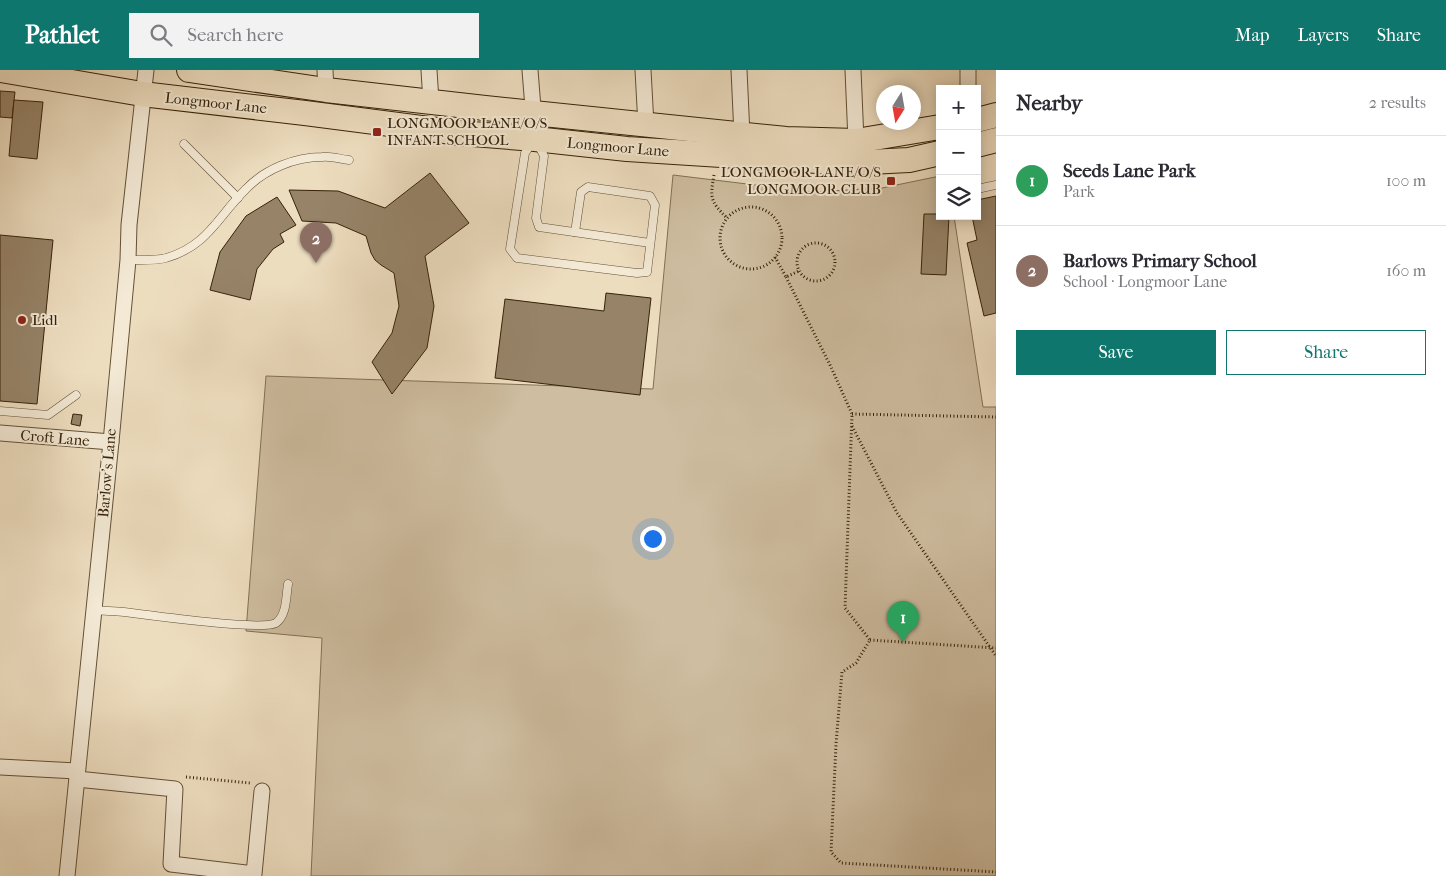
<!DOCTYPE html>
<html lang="en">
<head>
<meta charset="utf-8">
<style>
	:root { --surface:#fff; --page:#f2f2f3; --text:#2b2b33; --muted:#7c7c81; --line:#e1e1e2; --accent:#0f766e }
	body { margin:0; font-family:"IM FELL French Canon",serif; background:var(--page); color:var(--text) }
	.controls { position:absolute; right:15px; top:15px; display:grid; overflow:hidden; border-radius:0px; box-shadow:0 2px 12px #0003 }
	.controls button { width:45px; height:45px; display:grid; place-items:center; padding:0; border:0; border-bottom:1px solid var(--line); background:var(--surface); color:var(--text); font:25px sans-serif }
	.compass { position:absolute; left:876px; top:15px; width:45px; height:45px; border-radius:50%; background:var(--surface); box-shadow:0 2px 12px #0003; rotate:191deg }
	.you { position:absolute; left:652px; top:468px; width:18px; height:18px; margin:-12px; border:4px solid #fff; border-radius:50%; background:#1a73e8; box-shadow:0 0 0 8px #1a73e833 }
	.badge { display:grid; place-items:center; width:32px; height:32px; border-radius:50%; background:var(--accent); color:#fff; font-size:16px; font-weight:700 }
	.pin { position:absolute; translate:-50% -41px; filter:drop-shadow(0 1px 2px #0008) }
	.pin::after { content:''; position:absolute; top:26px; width:18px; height:15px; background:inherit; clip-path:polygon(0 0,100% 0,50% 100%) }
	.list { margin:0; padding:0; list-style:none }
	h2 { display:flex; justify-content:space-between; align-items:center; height:65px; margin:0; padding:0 20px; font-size:21px }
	h2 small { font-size:16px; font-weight:400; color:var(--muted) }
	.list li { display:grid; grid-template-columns:32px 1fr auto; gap:15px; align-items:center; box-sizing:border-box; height:90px; padding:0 20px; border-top:1px solid var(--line) }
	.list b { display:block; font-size:19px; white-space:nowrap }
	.list p { margin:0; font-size:16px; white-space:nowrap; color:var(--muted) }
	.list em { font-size:16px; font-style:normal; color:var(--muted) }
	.actions { display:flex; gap:10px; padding:15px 20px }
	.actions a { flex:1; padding:11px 0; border:1px solid var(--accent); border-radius:0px; text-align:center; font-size:18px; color:var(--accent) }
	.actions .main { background:var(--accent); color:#fff }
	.icon { flex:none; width:28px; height:28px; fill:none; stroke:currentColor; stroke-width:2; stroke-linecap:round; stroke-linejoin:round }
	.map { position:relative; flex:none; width:996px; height:806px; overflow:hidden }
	header { display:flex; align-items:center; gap:30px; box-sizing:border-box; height:70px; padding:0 25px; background:var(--accent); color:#fff }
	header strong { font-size:24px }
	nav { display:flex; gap:28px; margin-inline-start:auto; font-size:18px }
	.search { width:350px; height:45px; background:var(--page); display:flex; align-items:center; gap:12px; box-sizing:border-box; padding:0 18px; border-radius:0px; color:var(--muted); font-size:19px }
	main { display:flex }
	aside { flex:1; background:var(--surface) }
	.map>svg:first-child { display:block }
	.green { fill:#cebda0; stroke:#827054 }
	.building { fill:#968368; stroke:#372209 }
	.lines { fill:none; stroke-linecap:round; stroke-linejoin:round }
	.lane-casing { stroke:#645136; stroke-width:9 }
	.street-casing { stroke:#645136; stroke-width:17 }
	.primary-casing { stroke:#372209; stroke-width:26 }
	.path { stroke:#372209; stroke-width:3; stroke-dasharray:1 2.5; stroke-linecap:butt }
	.lane { stroke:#f3e9d5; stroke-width:8 }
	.street { stroke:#f3e9d5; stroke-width:15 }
	.primary { stroke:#edddbf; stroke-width:24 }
	.poi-dot { fill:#8f2418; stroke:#f3e9d5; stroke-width:2 }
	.labels { text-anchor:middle; stroke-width:4; stroke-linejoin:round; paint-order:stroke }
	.street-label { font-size:15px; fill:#372209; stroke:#f3e9d5 }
	.poi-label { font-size:15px; fill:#372209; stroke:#f3e9d5; text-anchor:start }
</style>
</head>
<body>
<header>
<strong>Pathlet</strong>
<div class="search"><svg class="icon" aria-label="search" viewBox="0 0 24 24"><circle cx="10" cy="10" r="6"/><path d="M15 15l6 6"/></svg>Search here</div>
<nav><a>Map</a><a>Layers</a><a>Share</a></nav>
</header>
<main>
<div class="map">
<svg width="996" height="806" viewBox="0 0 996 806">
	<rect width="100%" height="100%" fill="#edddbf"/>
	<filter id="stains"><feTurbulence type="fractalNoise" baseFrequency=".004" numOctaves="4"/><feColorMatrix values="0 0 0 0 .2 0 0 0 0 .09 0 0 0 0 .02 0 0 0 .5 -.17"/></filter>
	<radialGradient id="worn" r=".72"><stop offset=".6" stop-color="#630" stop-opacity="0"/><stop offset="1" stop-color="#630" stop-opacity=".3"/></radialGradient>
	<!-- green -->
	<path class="green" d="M673,105L813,122L882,118L940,106V146H954L983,337H996V806H311L322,568L246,561L266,306L653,319Z"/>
	<!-- building -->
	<g class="building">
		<path d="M0,21L15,22L12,48L0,47Z"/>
		<path d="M14,30L43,32L37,89L9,86Z"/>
		<path d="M430,103L469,153L425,186L434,236L427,278L392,324L372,292L392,263L399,236L394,203L381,195L375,190L371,183L366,166L336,153L302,151L289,120L338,121L385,138Z"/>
		<path d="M996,126V243L984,246L967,173L977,170L972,146H977V130Z"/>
		<path d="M277,127L296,155L280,164L284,172L273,179L257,199L250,230L210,220L220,182L246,146Z"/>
		<path d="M924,144H940V146H949L946,205L921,204Z"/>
		<path d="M0,165L53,170L37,334L0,331Z"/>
		<path d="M606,223L651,228L640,325L495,308L505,229L604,241Z"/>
		<path d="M73,344L82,345L80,356L71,354Z"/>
	</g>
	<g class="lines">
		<defs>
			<g id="lane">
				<path d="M532,73L525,83L510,179L517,188L637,203L647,202L655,135L650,126L588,117L581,122L575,162"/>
				<path d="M184,74L238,128"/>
				<path d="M538,74L544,86L536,148L539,157L650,173"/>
				<path d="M977,119L996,115"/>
				<path d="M128,190C140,190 154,191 166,188C208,176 218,146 246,119C265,99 295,87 322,87C331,86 340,89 349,90"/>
				<path d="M0,341L48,345L76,325"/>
				<path d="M94,540C104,541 114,541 124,542C147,545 262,561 276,553C287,545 286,526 288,514"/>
			</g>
			<g id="street">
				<path d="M325,0L326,20"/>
				<path d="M429,0L431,32"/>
				<path d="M530,0L534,51"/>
				<path d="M643,0L646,55"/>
				<path d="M739,0L742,65"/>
				<path d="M853,0L856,71"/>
				<path d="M968,0V19"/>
				<path d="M0,363L111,372"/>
				<path d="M0,697L77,701"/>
				<path d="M77,709L175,719L171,794L254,804L262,721"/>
				<path d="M67,806L111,372L128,190L129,155L146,0"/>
			</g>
			<g id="primary">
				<path d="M1,0L142,24L305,43L460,63L535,69L627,79L849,93L909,90L940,83"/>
				<path d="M189,0L326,20L485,38L786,69L856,71L940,57"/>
				<path d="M977,50L996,45"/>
				<path d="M977,75L996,70"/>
			</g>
		</defs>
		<!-- lane casing -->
		<use href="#lane" class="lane-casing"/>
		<!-- street casing -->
		<use href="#street" class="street-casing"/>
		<!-- primary casing -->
		<use href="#primary" class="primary-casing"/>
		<!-- path -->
		<g class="path">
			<path d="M714,105C710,128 710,131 727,148"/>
			<circle cx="751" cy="168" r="31"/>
			<circle cx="816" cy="192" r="19"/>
			<path d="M775,187L786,207L799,201"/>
			<path d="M786,207L831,297L852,344L845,538L870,570L856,593L842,602L836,674L831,782L841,793L996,802"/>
			<path d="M852,344L996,347"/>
			<path d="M852,356L897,443L996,586"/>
			<path d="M870,570L996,578"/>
			<path d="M186,707L250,713"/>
		</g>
		<!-- lane -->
		<use href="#lane" class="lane"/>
		<!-- street -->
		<use href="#street" class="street"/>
		<!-- primary -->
		<use href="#primary" class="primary"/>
	</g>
	<!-- markers -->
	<g class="poi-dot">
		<rect x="372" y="57" width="10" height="10" rx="2.5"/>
		<rect x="886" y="106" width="10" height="10" rx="2.5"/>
		<circle cx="22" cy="250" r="5"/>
	</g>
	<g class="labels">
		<!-- street labels -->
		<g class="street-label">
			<text transform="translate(216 33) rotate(6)" y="5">Longmoor Lane</text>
			<text transform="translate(618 77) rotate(5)" y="5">Longmoor Lane</text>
			<text transform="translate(55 368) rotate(5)" y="5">Croft Lane</text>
			<text transform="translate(107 403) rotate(-85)" y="5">Barlow's Lane</text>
		</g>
		<!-- poi labels -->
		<g class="poi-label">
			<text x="387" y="58">LONGMOOR LANE/O/S<tspan x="387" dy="17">INFANT SCHOOL</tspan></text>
			<text x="881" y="107" text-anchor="end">LONGMOOR LANE/O/S<tspan x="881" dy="17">LONGMOOR CLUB</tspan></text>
			<text x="32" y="255">Lidl</text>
		</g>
	</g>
	<rect width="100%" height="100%" filter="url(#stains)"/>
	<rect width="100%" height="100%" fill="url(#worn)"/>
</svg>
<div class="controls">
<button>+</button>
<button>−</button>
<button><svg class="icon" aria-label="layers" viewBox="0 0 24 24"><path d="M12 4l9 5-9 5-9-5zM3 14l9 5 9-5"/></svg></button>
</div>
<svg class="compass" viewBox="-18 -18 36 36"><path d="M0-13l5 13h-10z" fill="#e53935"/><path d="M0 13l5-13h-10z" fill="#7c7c81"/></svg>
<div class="you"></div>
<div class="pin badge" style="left:903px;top:572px;background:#2e9e5b">1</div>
<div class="pin badge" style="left:316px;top:193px;background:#8d6e63">2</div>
</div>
<aside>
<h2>Nearby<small>2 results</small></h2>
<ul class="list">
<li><span class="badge" style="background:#2e9e5b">1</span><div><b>Seeds Lane Park</b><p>Park</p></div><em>100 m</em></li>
<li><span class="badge" style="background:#8d6e63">2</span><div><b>Barlows Primary School</b><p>School · Longmoor Lane</p></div><em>160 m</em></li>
</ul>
<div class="actions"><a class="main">Save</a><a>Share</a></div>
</aside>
</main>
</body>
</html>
